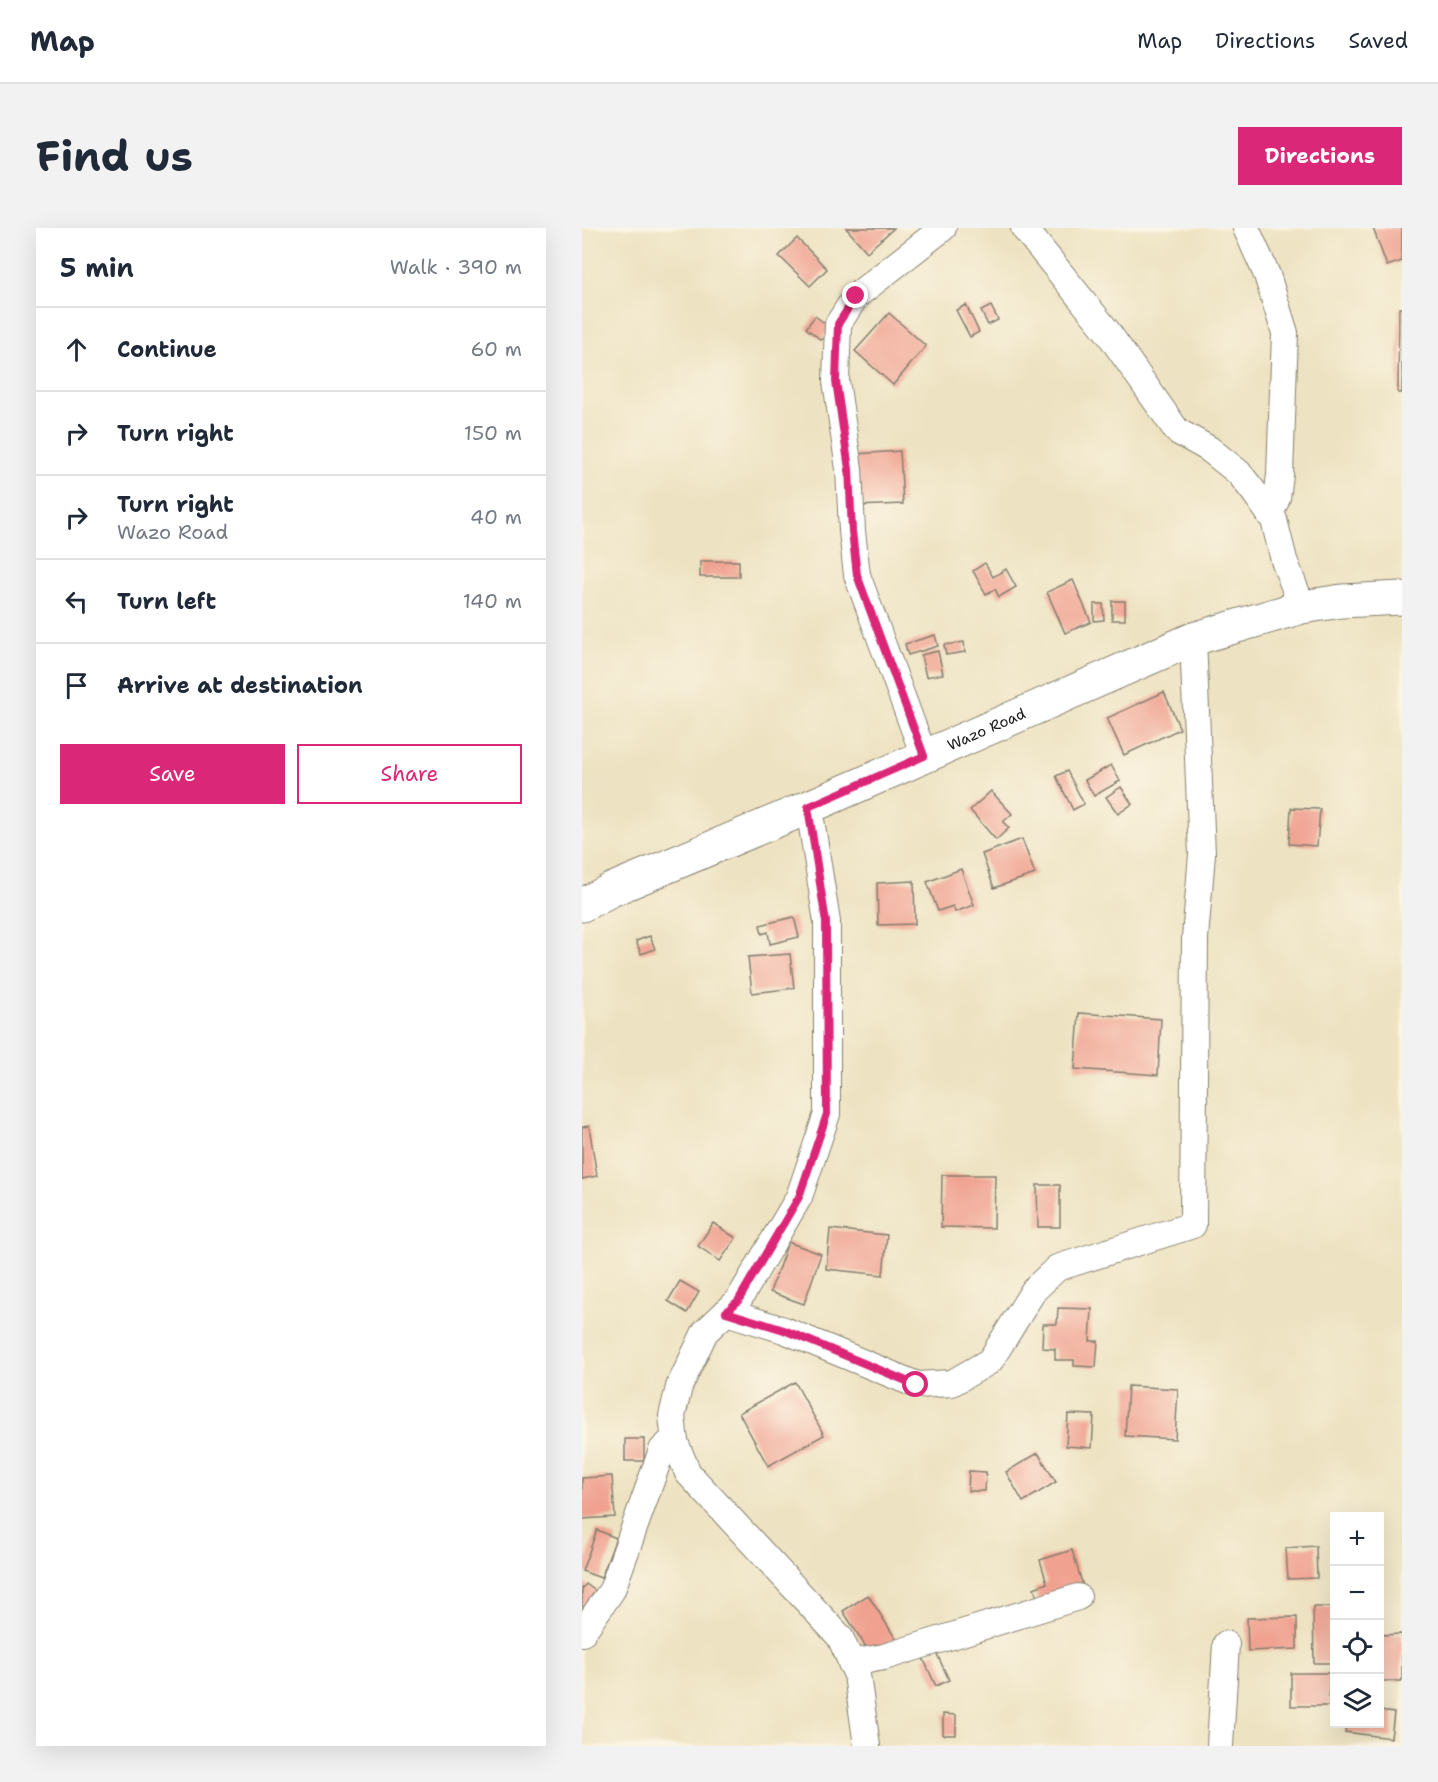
<!DOCTYPE html>
<html lang="en">
<head>
<meta charset="utf-8">
<style>
	:root { --surface:#fff; --page:#f2f2f3; --text:#1f2937; --muted:#747a83; --line:#e0e1e3; --accent:#db2777 }
	body { margin:0; font-family:"Shantell Sans",sans-serif; background:var(--page); color:var(--text) }
	.controls { position:absolute; right:18px; bottom:18px; display:grid; overflow:hidden; border-radius:0px; box-shadow:0 6px 24px #0002 }
	.controls button { width:54px; height:54px; display:grid; place-items:center; padding:0; border:0; border-bottom:2px solid var(--line); background:var(--surface); color:var(--text); font:30px sans-serif }
	.stop { position:absolute; width:18px; height:18px; margin:-14px; border:4px solid #db2777; border-radius:50%; background:#fff }
	.stop.end { background:#db2777; border-color:#fff; box-shadow:0 2px 6px #0008 }
	.list { margin:0; padding:0; list-style:none }
	h2 { display:flex; justify-content:space-between; align-items:center; height:78px; margin:0; padding:0 24px; font-size:26px }
	h2 small { font-size:20px; font-weight:400; color:var(--muted) }
	.list li { display:grid; grid-template-columns:39px 1fr auto; gap:18px; align-items:center; box-sizing:border-box; height:84px; padding:0 24px; border-top:2px solid var(--line) }
	.list b { display:block; font-size:22px; white-space:nowrap }
	.list p { margin:0; font-size:20px; white-space:nowrap; color:var(--muted) }
	.list em { font-size:20px; font-style:normal; color:var(--muted) }
	.actions { display:flex; gap:12px; padding:18px 24px }
	.actions a { flex:1; padding:14px 0; border:2px solid var(--accent); border-radius:0px; text-align:center; font-size:21px; color:var(--accent) }
	.actions .main { background:var(--accent); color:#fff }
	.icon { flex:none; width:33px; height:33px; fill:none; stroke:currentColor; stroke-width:2; stroke-linecap:round; stroke-linejoin:round }
	.map { position:relative; flex:none; width:820px; height:1518px; overflow:hidden; border-radius:0px }
	header { display:flex; align-items:center; gap:36px; box-sizing:border-box; height:84px; padding:0 30px; background:var(--surface); border-bottom:2px solid var(--line) }
	header strong { font-size:28px }
	nav { display:flex; gap:33px; margin-inline-start:auto; font-size:21px }
	.intro { display:flex; align-items:center; justify-content:space-between; box-sizing:border-box; height:144px; padding:0 36px }
	h1 { margin:0; font-size:42px }
	.button { padding:15px 27px; border-radius:0px; background:var(--accent); color:#fff; font-size:21px; font-weight:700 }
	main { display:flex; gap:36px; padding:0 36px }
	aside { flex:1; background:var(--surface); border-radius:0px; box-shadow:0 6px 24px #0002 }
	.map>svg:first-child { display:block }
	.building { fill:#f0a190 }
	.lines { fill:none; stroke-linecap:round; stroke-linejoin:round }
	.minor-casing { stroke:#847f6e; stroke-width:28 }
	.secondary-casing { stroke:#847f6e; stroke-width:35 }
	.minor { stroke:#fff; stroke-width:26 }
	.secondary { stroke:#fff; stroke-width:33 }
	.route { stroke:#db2777; stroke-width:8 }
	.labels { text-anchor:middle; stroke-width:4.5; stroke-linejoin:round; paint-order:stroke }
	.street-label { font-size:15px; fill:#1c1c1c; stroke:#fcf5e5 }
</style>
</head>
<body>
<header>
<strong>Map</strong>
<nav><a>Map</a><a>Directions</a><a>Saved</a></nav>
</header>
<div class="intro"><h1>Find us</h1><a class="button">Directions</a></div>
<main>
<aside>
<h2>5 min<small>Walk · 390 m</small></h2>
<ul class="list">
<li><svg class="icon" aria-label="ahead" viewBox="0 0 24 24"><path d="M12 20V5M6 11l6-6 6 6"/></svg><div><b>Continue</b></div><em>60 m</em></li>
<li><svg class="icon" aria-label="right" viewBox="0 0 24 24"><path d="M7 20v-9h11M14 6l5 5-5 5"/></svg><div><b>Turn right</b></div><em>150 m</em></li>
<li><svg class="icon" aria-label="right" viewBox="0 0 24 24"><path d="M7 20v-9h11M14 6l5 5-5 5"/></svg><div><b>Turn right</b><p>Wazo Road</p></div><em>40 m</em></li>
<li><svg class="icon" aria-label="left" viewBox="0 0 24 24"><path d="M17 20v-9H6M10 6l-5 5 5 5"/></svg><div><b>Turn left</b></div><em>140 m</em></li>
<li><svg class="icon" aria-label="arrive" viewBox="0 0 24 24"><path d="M6 21V4h12l-3 4 3 4H6"/></svg><div><b>Arrive at destination</b></div></li>
</ul>
<div class="actions"><a class="main">Save</a><a>Share</a></div>
</aside>
<div class="map">
<svg width="820" height="1518" viewBox="0 0 820 1518">
	<rect width="100%" height="100%" fill="#fcf5e5"/>
	<filter id="ink" filterUnits="userSpaceOnUse"><feTurbulence type="fractalNoise" baseFrequency=".0167" numOctaves="2"/><feDisplacementMap in="SourceGraphic" scale="12" xChannelSelector="R" yChannelSelector="G"/><feConvolveMatrix kernelMatrix="1 2 1 2 8 2 1 2 1" color-interpolation-filters="sRGB"/></filter>
	<filter id="wash" filterUnits="userSpaceOnUse"><feTurbulence type="fractalNoise" baseFrequency=".008" numOctaves="4" result="noise"/><feDisplacementMap in="SourceGraphic" scale="24" xChannelSelector="R" yChannelSelector="G"/><feGaussianBlur stdDeviation="1.35" result="paint"/><feColorMatrix in="noise" values="0 0 0 0 0 0 0 0 0 0 0 0 0 0 0 0 0 1.4 0 .05"/><feComposite in="paint" operator="in"/></filter>
	<g filter="url(#wash)">
		<rect width="100%" height="100%" fill="#ede2c1"/>
		<g id="blocks">
			<!-- building -->
			<g class="building">
				<path d="M264,0H312L285,24Z"/>
				<path d="M791,0H820V33L805,38Z"/>
				<path d="M215,10L245,41L228,58L197,28Z"/>
				<path d="M384,77L397,104L388,109L374,82Z"/>
				<path d="M409,78L416,92L406,97L399,83Z"/>
				<path d="M817,80H820V165H816Z"/>
				<path d="M307,85L344,118L311,157L273,123Z"/>
				<path d="M233,88L249,100L239,112L224,100Z"/>
				<path d="M318,223L321,276L275,278L273,226Z"/>
				<rect x="118" y="333" width="39" height="16"/>
				<path d="M403,335L411,349L424,341L434,359L417,369L413,361L404,366L391,343Z"/>
				<path d="M491,352L509,394L483,405L465,364Z"/>
				<rect x="530" y="373" width="13" height="19"/>
				<path d="M512,376H521L522,392L512,393Z"/>
				<path d="M353,407L356,418L326,427L323,416Z"/>
				<path d="M382,414L383,424L364,427L362,417Z"/>
				<path d="M356,423L361,446L344,449L339,427Z"/>
				<path d="M582,464L598,501L542,527L525,490Z"/>
				<path d="M529,537L538,553L512,568L503,552Z"/>
				<path d="M485,543L502,576L491,582L474,548Z"/>
				<path d="M539,559L550,576L536,586L524,569Z"/>
				<path d="M409,563L430,586L421,594L427,600L414,612L388,582Z"/>
				<path d="M709,580L738,581L735,618L707,616Z"/>
				<path d="M440,611L453,646L412,660L400,626Z"/>
				<path d="M379,641L392,677L373,684L371,678L356,683L345,654Z"/>
				<path d="M332,653L333,696L296,697L295,655Z"/>
				<path d="M212,689L217,709L188,716L186,704L180,706L178,697Z"/>
				<path d="M68,708L73,721L59,726L54,713Z"/>
				<path d="M208,726L212,760L170,765L166,729Z"/>
				<path d="M497,785L579,791L576,847L493,841Z"/>
				<path d="M7,898L15,948L0,951V899Z"/>
				<path d="M360,947H413L412,1000L359,999Z"/>
				<path d="M455,957H478V999H456Z"/>
				<path d="M131,995L154,1010L138,1033L116,1018Z"/>
				<path d="M248,1001L305,1007L301,1047L244,1041Z"/>
				<path d="M206,1014L239,1026L222,1076L188,1064Z"/>
				<path d="M98,1053L117,1064L105,1085L86,1073Z"/>
				<path d="M476,1080L510,1081L508,1113H516L514,1139L492,1138V1132H473V1121L460,1120L461,1096H475Z"/>
				<path d="M213,1154L242,1207L186,1238L157,1185Z"/>
				<path d="M546,1158L596,1161L593,1211L543,1208Z"/>
				<path d="M486,1186L512,1187L510,1220L484,1218Z"/>
				<rect x="43" y="1211" width="19" height="22"/>
				<path d="M456,1225L474,1254L441,1274L424,1244Z"/>
				<path d="M387,1243L404,1244L403,1263H386Z"/>
				<path d="M30,1248L33,1289L0,1291V1250Z"/>
				<path d="M15,1302L34,1310L19,1350L0,1343Z"/>
				<path d="M734,1318L735,1350L706,1351L704,1320Z"/>
				<path d="M490,1322L501,1358L456,1372L452,1360L465,1355L458,1332Z"/>
				<path d="M4,1356L16,1365L4,1381L0,1378V1361Z"/>
				<path d="M286,1367L314,1411L289,1427L261,1383Z"/>
				<path d="M731,1379H752V1435H732Z"/>
				<path d="M715,1389V1421L666,1423L665,1390Z"/>
				<path d="M820,1406V1453H798V1407Z"/>
				<path d="M354,1424L367,1452L354,1458L341,1430Z"/>
				<rect x="709" y="1445" width="38" height="33"/>
				<path d="M798,1483L812,1485L809,1510L763,1504L764,1496H798Z"/>
				<path d="M361,1486L374,1487V1507H361Z"/>
			</g>
		</g>
	</g>
	<g filter="url(#ink)">
		<use href="#blocks" fill-opacity="0" stroke="#847f6e" stroke-width="1.5"/>
		<g class="lines">
			<defs>
				<g id="minor">
					<path d="M442,0L525,103L595,203L627,221L657,245L672,264L692,292L702,332L720,379"/>
					<path d="M664,0L685,47L703,105L698,247L695,270L688,287"/>
					<path d="M342,528L275,347L270,303L267,241L254,153L256,96L274,68L361,0"/>
					<path d="M227,579L245,694V886L217,969L156,1073L123,1104L97,1159L90,1188L93,1214L106,1245L258,1409L275,1447L285,1518"/>
					<path d="M144,1084L202,1102L335,1157L370,1155L408,1133L452,1062L475,1040L611,997L613,710L620,626L611,411"/>
					<path d="M0,1405L30,1362L80,1222L85,1217L93,1214"/>
					<path d="M269,1435L302,1429L496,1369"/>
					<path d="M638,1518L644,1416"/>
				</g>
				<g id="secondary">
					<path id="s1" d="M0,677L29,662L227,579L611,411L720,379L760,373L820,370"/>
				</g>
			</defs>
			<!-- minor casing -->
			<use href="#minor" class="minor-casing"/>
			<!-- secondary casing -->
			<use href="#secondary" class="secondary-casing"/>
			<!-- minor -->
			<use href="#minor" class="minor"/>
			<!-- secondary -->
			<use href="#secondary" class="secondary"/>
		</g>
	</g>
	<g class="lines" filter="url(#ink)">
		<!-- route -->
		<path class="route" d="M274,68L256,96L254,153L267,241L270,303L275,347L342,528L226,579L244,694L245,886L217,969L156,1073L144,1084L202,1102L334,1157"/>
	</g>
	<g class="labels">
		<!-- street labels -->
		<g class="street-label">
			<text dy="5" stroke="none"><textPath href="#s1" startOffset="441">Wazo Road</textPath></text>
		</g>
	</g>
</svg>
<div class="controls">
<button>+</button>
<button>−</button>
<button><svg class="icon" aria-label="locate" viewBox="0 0 24 24"><circle cx="12" cy="12" r="6"/><path d="M12 2v4M12 18v4M2 12h4M18 12h4"/></svg></button>
<button><svg class="icon" aria-label="layers" viewBox="0 0 24 24"><path d="M12 4l9 5-9 5-9-5zM3 14l9 5 9-5"/></svg></button>
</div>
<div class="stop" style="left:334px;top:1157px"></div>
<div class="stop end" style="left:274px;top:68px"></div>
</div>
</main>
</body>
</html>
